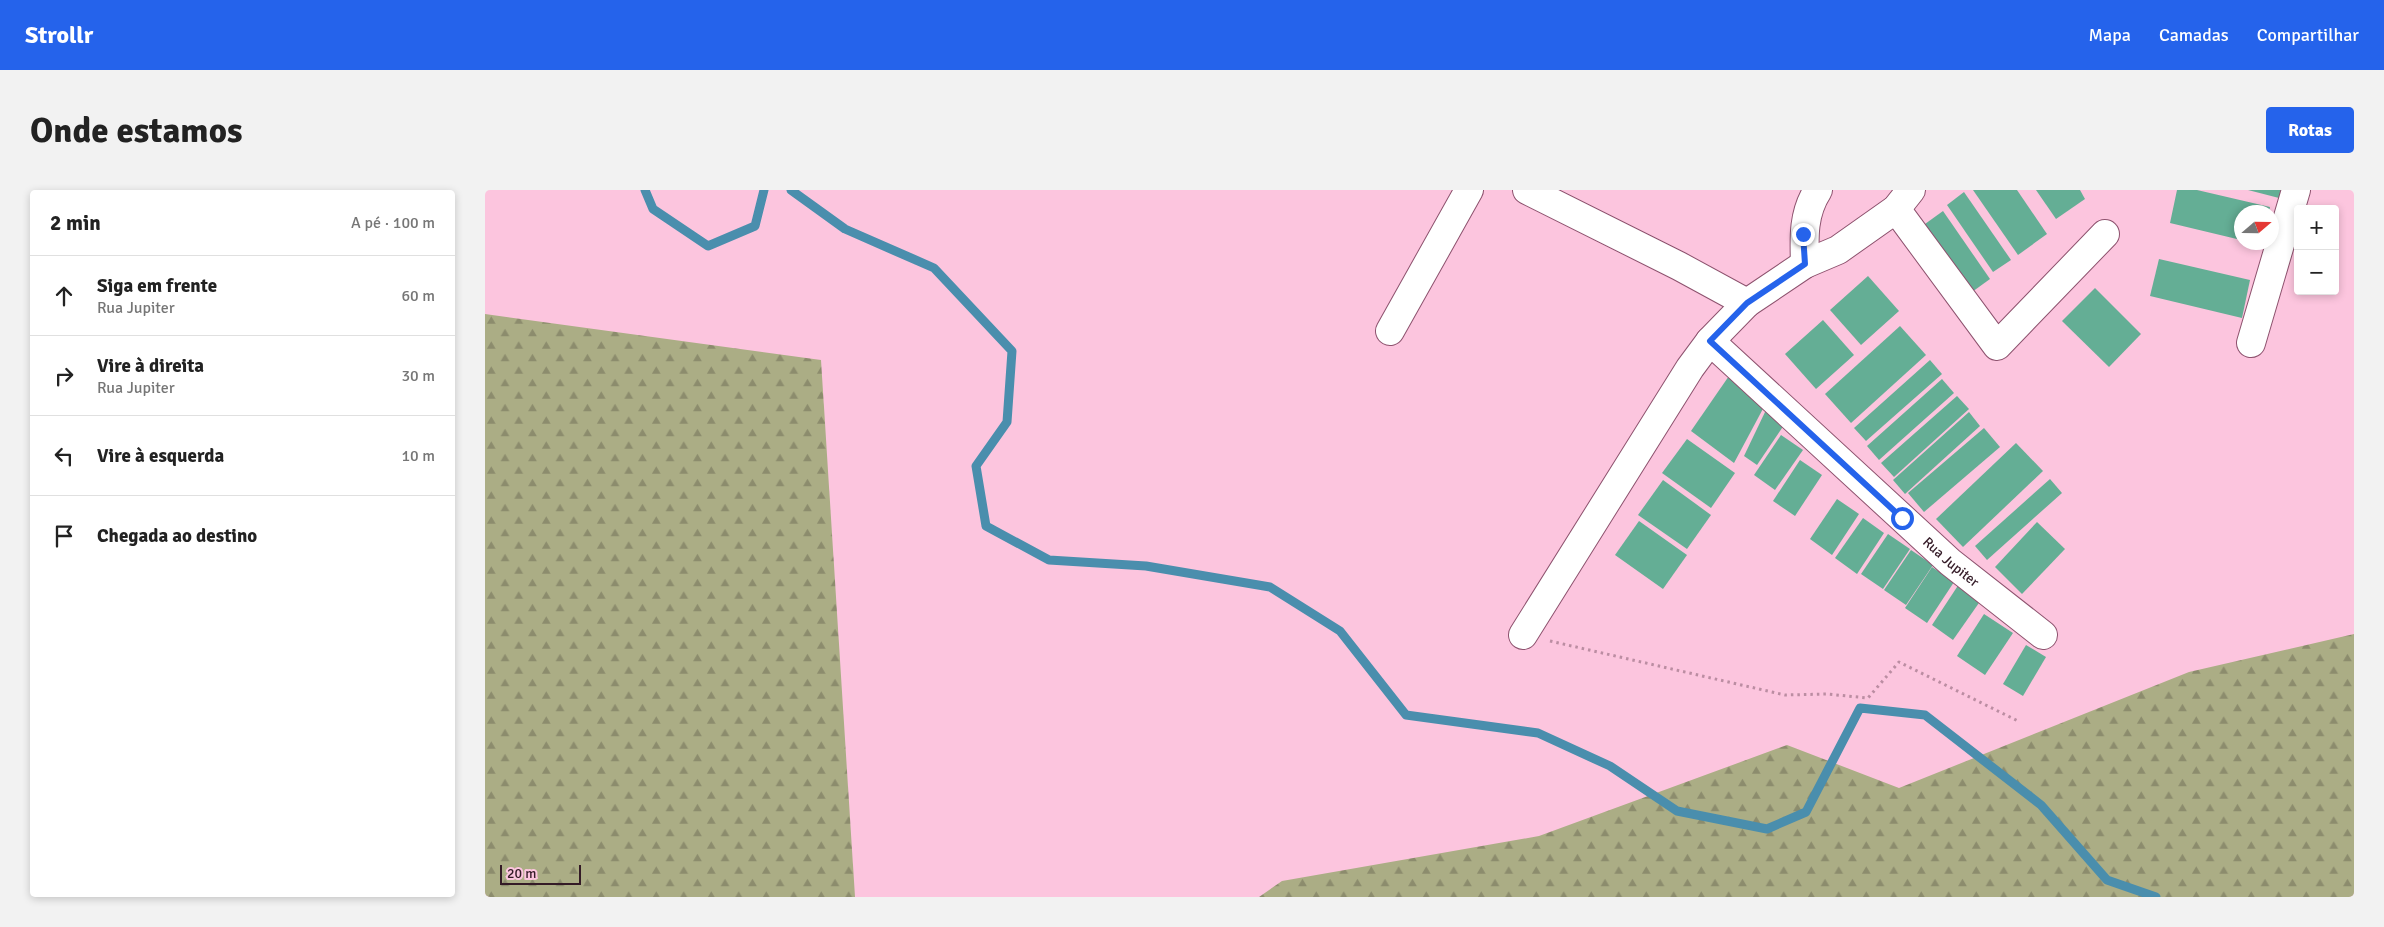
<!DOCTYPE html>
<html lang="pt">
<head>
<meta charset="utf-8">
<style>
	:root { --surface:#fff; --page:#f2f2f2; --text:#222; --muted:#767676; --line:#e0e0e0; --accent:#2563eb }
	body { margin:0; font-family:Signika,sans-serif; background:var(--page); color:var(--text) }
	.controls { position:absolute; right:15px; top:15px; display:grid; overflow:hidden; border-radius:5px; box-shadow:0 2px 8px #0003 }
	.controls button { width:45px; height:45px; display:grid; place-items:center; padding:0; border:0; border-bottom:1px solid var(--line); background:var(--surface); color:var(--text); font:25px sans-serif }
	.compass { position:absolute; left:1749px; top:15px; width:45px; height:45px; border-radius:50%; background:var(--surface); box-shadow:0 2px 8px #0003; rotate:70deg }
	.scale { position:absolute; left:15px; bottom:12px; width:81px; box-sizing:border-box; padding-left:5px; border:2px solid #341b27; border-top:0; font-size:14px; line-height:18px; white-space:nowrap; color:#341b27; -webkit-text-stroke:4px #fcc5de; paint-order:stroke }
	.stop { position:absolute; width:15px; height:15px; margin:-11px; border:4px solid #2563eb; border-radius:50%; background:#fff }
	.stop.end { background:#2563eb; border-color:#fff; box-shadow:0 1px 5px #0008 }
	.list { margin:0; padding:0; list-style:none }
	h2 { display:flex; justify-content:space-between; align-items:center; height:65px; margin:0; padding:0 20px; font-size:21px }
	h2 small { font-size:16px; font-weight:400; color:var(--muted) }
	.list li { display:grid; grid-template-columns:32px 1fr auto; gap:15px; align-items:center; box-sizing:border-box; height:80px; padding:0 20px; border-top:1px solid var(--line) }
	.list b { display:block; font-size:19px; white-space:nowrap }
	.list p { margin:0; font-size:16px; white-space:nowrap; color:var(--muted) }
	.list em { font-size:16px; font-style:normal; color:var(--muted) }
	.icon { flex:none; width:28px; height:28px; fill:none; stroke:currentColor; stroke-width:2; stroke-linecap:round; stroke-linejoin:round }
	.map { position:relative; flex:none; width:1869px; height:707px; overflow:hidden; border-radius:5px }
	header { display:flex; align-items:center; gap:30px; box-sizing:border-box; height:70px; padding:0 25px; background:var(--accent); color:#fff }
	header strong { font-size:24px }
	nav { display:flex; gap:28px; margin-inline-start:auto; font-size:18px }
	.intro { display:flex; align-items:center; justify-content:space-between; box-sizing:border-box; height:120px; padding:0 30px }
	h1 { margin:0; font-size:35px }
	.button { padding:12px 22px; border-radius:5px; background:var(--accent); color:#fff; font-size:18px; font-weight:700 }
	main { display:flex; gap:30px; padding:0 30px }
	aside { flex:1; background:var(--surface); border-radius:5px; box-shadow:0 2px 8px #0003 }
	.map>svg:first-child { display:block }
	.forest { fill:url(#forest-firs) }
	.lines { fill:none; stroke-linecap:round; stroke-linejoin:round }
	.stream { stroke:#4a8ead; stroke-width:9 }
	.building { fill:#64ae95 }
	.minor-casing { stroke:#8d526e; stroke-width:30 }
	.path { stroke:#bb8da2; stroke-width:3; stroke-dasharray:2.5 4; stroke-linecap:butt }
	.minor { stroke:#fff; stroke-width:28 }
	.route { stroke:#2563eb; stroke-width:6 }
	.labels { text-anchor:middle; stroke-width:5; stroke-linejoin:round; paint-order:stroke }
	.street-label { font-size:14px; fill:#341b27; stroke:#fcc5de }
</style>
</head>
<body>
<header>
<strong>Strollr</strong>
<nav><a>Mapa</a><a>Camadas</a><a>Compartilhar</a></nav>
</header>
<div class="intro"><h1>Onde estamos</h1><a class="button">Rotas</a></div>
<main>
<aside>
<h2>2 min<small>A pé · 100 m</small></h2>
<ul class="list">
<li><svg class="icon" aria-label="ahead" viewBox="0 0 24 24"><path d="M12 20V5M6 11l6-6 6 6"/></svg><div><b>Siga em frente</b><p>Rua Jupiter</p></div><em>60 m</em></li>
<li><svg class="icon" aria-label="right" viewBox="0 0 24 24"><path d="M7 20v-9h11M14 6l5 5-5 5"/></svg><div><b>Vire à direita</b><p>Rua Jupiter</p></div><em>30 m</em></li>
<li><svg class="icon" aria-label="left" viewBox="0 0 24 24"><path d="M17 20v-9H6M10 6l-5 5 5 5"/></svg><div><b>Vire à esquerda</b></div><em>10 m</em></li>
<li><svg class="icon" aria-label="arrive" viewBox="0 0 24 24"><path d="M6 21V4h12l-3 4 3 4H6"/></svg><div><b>Chegada ao destino</b></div></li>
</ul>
</aside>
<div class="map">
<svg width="1869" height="707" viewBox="0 0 1869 707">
	<defs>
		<pattern id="forest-firs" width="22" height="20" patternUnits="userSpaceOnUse" patternTransform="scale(1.25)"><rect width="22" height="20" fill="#abad85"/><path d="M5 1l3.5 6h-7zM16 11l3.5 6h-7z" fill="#8c8c6d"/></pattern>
	</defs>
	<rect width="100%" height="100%" fill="#fcc5de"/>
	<!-- forest -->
	<g class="forest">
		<path d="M0,124L336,170L370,707H0Z"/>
		<path d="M1869,444V707H774L797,691L1054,646L1302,555L1414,598L1704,482Z"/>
	</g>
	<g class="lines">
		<!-- stream -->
		<g class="stream">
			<path d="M160,0L168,19L223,56L270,36L279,0"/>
			<path d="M306,0L360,39L449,78L527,161L522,232L491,276L501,336L564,370L661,376L785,397L855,441L921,525L1053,543L1125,576L1192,621L1282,639L1321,622L1375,518L1440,525L1556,615L1622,690L1671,707"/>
		</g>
	</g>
	<!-- building -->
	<g class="building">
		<path d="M1488,0H1532L1562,44L1533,65Z"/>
		<path d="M1551,0H1595L1600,9L1571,29Z"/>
		<path d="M1692,0H1712L1785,17L1784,22H1756V50L1685,33Z"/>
		<path d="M1763,0H1796L1794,8Z"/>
		<path d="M1479,2L1526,70L1508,82L1462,15Z"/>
		<path d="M1458,21L1505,89L1487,102L1440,34Z"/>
		<path d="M1674,69L1765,90L1757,128L1665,106Z"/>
		<path d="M1383,86L1414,121L1376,155L1345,120Z"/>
		<path d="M1610,98L1656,144L1624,177L1577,131Z"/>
		<path d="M1338,130L1369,165L1331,199L1300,164Z"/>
		<path d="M1415,136L1441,165L1366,233L1340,204Z"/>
		<path d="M1445,170L1457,184L1381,251L1369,238Z"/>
		<path d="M1246,183L1280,215L1249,273L1206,241Z"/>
		<path d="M1457,189L1469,203L1394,270L1382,256Z"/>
		<path d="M1472,206L1484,219L1409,287L1396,273Z"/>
		<path d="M1281,220L1299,235L1272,275L1259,266Z"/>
		<path d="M1484,222L1495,236L1420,304L1408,290Z"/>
		<path d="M1499,238L1515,257L1439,322L1423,303Z"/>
		<path d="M1296,245L1318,260L1290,300L1269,285Z"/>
		<path d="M1202,249L1250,283L1226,318L1177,283Z"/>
		<path d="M1531,253L1558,281L1478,357L1451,329Z"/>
		<path d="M1315,270L1337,285L1310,326L1288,311Z"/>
		<path d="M1565,289L1577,303L1502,370L1490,356Z"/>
		<path d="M1178,290L1226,325L1202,359L1153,325Z"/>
		<path d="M1352,309L1374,324L1347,365L1325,349Z"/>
		<path d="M1378,328L1399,343L1372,384L1350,368Z"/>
		<path d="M1154,331L1202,365L1178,399L1130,365Z"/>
		<path d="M1552,332L1580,359L1537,404L1510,377Z"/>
		<path d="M1403,344L1425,359L1398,399L1376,384Z"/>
		<path d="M1426,360L1448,375L1421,415L1399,400Z"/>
		<path d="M1447,377L1469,392L1442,433L1420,418Z"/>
		<path d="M1474,394L1496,410L1468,450L1447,435Z"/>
		<path d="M1499,424L1528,443L1500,485L1472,466Z"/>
		<path d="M1541,455L1561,467L1538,506L1518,494Z"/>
	</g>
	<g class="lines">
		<defs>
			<g id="minor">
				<path d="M1042,0L1194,76L1262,113"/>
				<path id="s1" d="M1426,0L1411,19L1353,60L1320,74L1262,113L1225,151L1465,372L1558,445"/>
				<path d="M1411,19L1512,156L1620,44"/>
				<path d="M1320,74C1319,47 1318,23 1333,0"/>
				<path d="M905,141L984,0"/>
				<path d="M1766,153L1811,0"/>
				<path d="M1038,445L1205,178L1225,151"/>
			</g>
		</defs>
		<!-- minor casing -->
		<use href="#minor" class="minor-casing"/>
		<!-- path -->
		<path class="path" d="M1065,451L1300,505L1342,504L1383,508L1414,472L1535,532"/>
		<!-- minor -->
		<use href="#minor" class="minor"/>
	</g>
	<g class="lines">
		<!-- route -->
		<path class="route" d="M1318,44L1320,74L1262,113L1225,151L1417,328"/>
	</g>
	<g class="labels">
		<!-- street labels -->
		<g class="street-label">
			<text dy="5" stroke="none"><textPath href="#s1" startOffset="581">Rua Jupiter</textPath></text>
		</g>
	</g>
</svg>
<div class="controls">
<button>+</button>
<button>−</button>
</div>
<svg class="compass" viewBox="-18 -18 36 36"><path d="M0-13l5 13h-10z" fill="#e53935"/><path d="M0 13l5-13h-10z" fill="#767676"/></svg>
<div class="scale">20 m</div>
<div class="stop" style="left:1417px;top:328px"></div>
<div class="stop end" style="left:1318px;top:44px"></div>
</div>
</main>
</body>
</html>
